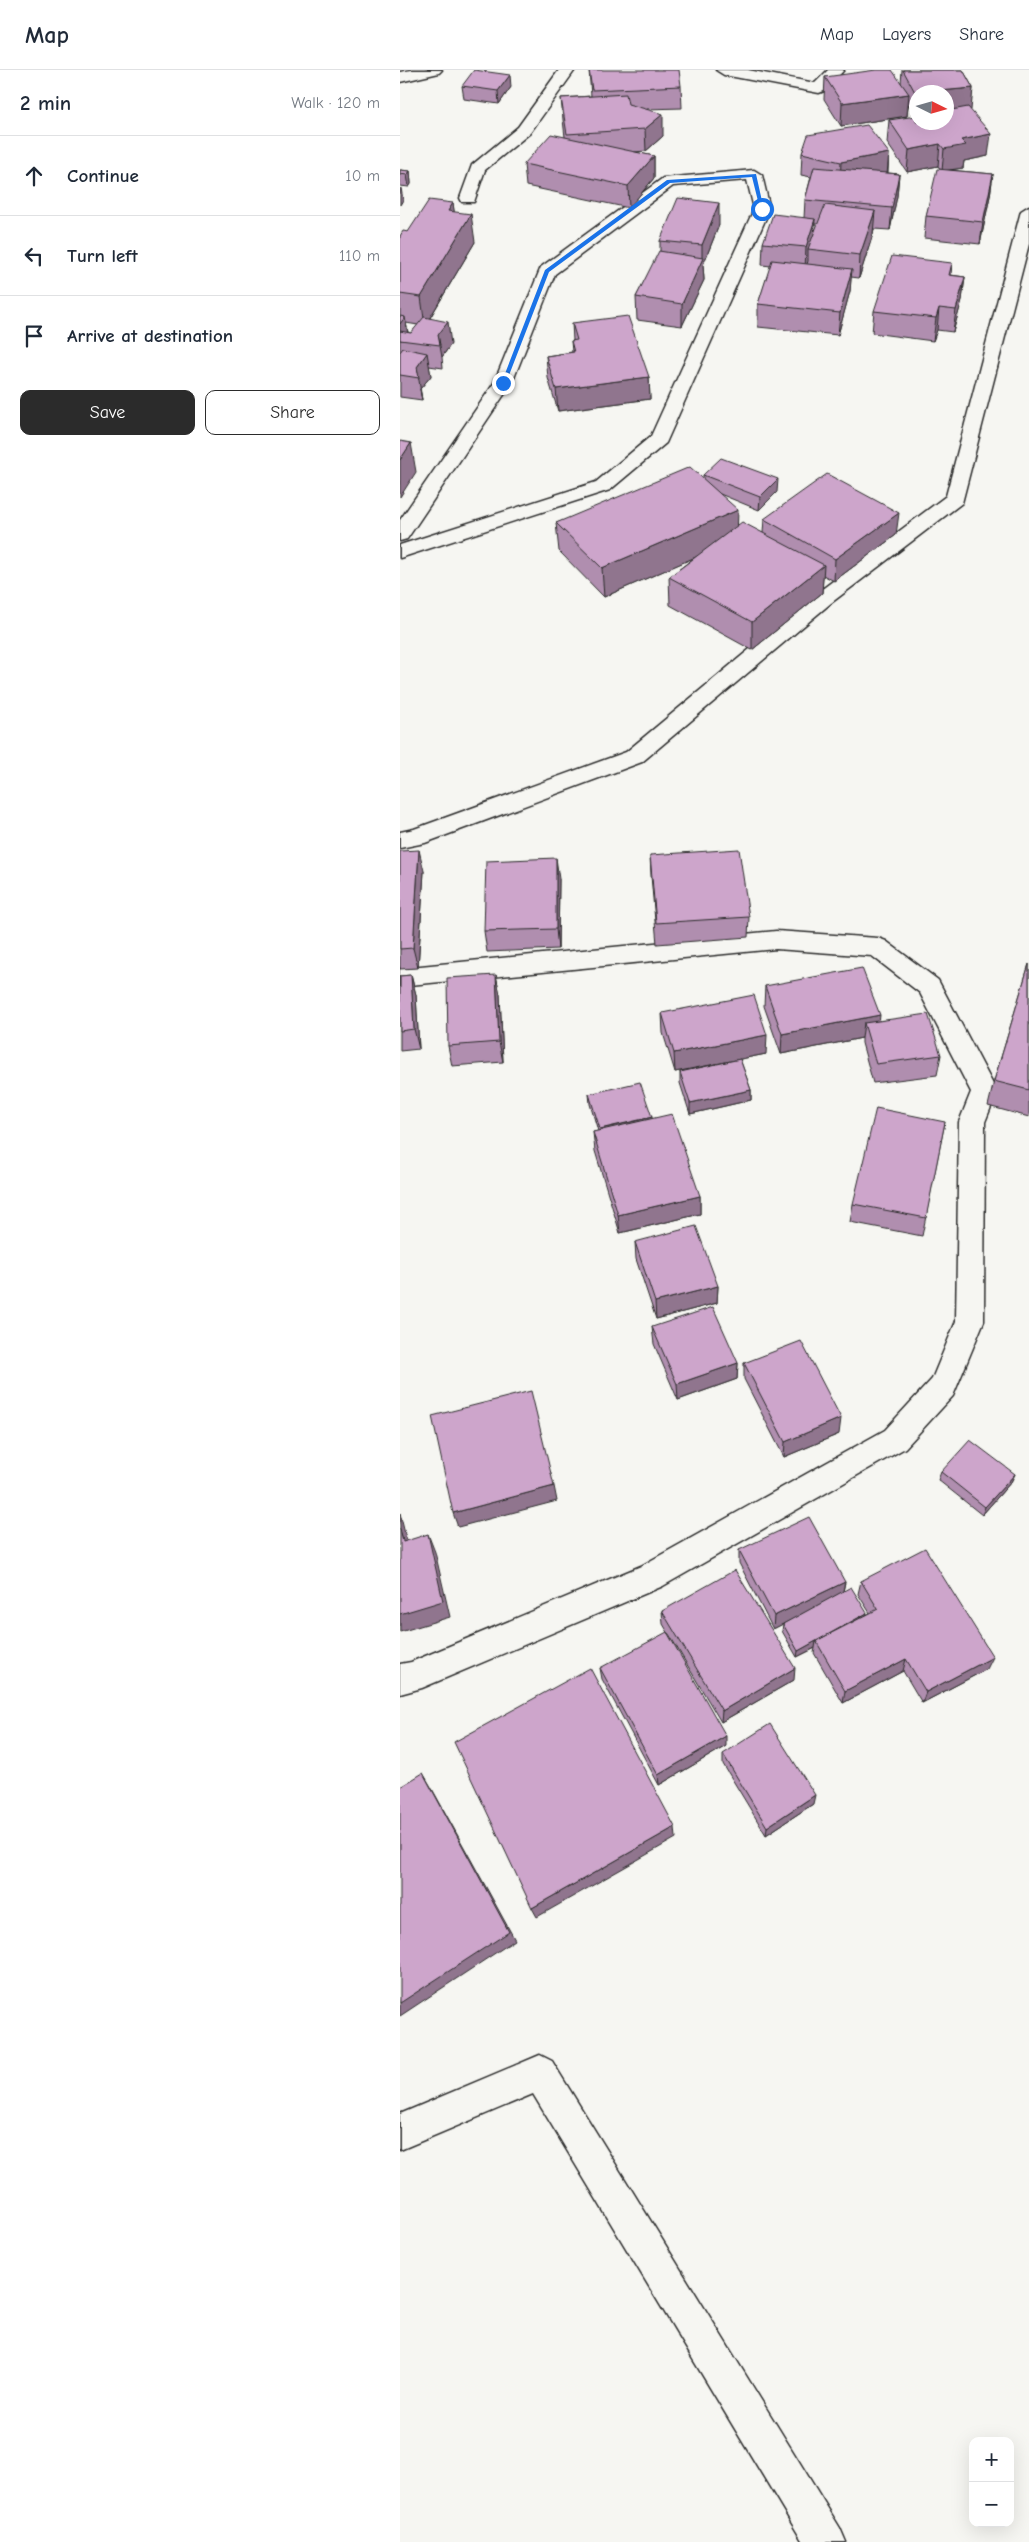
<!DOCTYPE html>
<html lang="en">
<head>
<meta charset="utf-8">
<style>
	:root { --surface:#fff; --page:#f2f2f3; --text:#1f2937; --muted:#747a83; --line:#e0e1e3; --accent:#2b2b2b }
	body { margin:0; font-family:"Comic Neue",sans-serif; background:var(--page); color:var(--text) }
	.controls { position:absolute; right:15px; bottom:15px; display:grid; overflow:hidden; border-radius:10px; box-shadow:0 5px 20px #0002 }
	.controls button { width:45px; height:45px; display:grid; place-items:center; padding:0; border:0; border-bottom:1px solid var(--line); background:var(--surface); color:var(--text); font:25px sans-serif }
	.compass { position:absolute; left:509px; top:15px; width:45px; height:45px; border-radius:50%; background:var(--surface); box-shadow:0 5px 20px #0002; rotate:95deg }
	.stop { position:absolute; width:15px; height:15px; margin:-11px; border:4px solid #1a73e8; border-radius:50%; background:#fff }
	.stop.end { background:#1a73e8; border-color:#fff; box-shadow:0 1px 5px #0008 }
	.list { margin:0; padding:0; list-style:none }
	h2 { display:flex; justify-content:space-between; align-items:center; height:65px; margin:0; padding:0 20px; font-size:21px }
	h2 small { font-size:16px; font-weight:400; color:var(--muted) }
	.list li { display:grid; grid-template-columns:32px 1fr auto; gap:15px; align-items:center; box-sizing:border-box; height:80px; padding:0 20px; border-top:1px solid var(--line) }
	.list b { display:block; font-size:19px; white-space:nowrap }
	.list em { font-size:16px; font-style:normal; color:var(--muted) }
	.actions { display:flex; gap:10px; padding:15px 20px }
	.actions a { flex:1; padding:11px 0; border:1px solid var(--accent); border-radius:10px; text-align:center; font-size:18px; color:var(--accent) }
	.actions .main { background:var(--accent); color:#fff }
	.icon { flex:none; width:28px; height:28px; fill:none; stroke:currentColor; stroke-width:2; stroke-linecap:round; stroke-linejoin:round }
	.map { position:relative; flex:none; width:629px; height:2472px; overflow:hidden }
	header { display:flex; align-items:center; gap:30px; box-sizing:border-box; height:70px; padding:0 25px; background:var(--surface); border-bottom:1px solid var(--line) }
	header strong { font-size:24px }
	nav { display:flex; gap:28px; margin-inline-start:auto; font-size:18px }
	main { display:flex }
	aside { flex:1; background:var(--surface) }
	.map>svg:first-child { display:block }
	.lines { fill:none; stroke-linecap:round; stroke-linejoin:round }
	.minor-casing { stroke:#2b2b2b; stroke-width:3 }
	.minor { fill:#f6f6f2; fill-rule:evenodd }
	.wall { fill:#b08eaf; stroke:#2b2b2b; fill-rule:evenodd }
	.shaded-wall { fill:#90748e; stroke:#2b2b2b }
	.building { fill:#cda5cb; stroke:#2b2b2b }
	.route { fill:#1a73e8 }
</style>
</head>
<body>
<header>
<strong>Map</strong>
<nav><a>Map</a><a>Layers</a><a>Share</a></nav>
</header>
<main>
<aside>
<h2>2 min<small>Walk · 120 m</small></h2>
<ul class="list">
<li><svg class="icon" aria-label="ahead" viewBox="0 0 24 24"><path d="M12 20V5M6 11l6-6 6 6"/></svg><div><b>Continue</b></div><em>10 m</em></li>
<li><svg class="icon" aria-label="left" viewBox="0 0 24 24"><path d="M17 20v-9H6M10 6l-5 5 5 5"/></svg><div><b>Turn left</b></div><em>110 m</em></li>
<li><svg class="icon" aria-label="arrive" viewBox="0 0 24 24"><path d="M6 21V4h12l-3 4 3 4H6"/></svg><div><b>Arrive at destination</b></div></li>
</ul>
<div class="actions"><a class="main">Save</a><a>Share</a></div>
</aside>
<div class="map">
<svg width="629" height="2472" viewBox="0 0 629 2472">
	<rect width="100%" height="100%" fill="#f6f6f2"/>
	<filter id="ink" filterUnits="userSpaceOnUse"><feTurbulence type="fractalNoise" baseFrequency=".02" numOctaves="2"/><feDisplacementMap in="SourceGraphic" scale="10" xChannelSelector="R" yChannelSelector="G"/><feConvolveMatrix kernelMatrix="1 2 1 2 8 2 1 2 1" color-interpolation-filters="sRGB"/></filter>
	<g filter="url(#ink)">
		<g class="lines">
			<defs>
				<g id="minor">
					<path d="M12,0H42L39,3L0,12V2Z"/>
					<path d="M159,0H175L130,63L85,100L74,132H62L60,128L72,95L118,57Z"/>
					<path d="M316,0H348L415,13L428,0H444L424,21L419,23L324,5Z"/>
					<path d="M354,100L362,105L370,139L266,373L210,420L0,488V475L196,412L251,366L354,139L347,110L273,116L155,204L112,313L7,469L0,471V450L94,313L141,197L263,108Z"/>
					<path d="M629,136V174L562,433L431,533L242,692L25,773L0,778V762L14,759L226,682L417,523L546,426L621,141Z"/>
					<path d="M376,861L478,868L486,871L538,910L597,1022L585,1052L584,1251L553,1326L505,1378L263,1516L22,1618L0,1624V1594L11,1592L241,1496L485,1360L532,1309L556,1251L559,1052L571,1022L520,923L472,886L376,879L0,916V898Z"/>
					<path d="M140,1985L152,1991L440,2458L446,2472H403L133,2024L0,2080V2044Z"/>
				</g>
			</defs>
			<!-- minor casing -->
			<use href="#minor" class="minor-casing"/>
			<!-- minor -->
			<use href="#minor" class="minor"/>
		</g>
		<!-- wall -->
		<g class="wall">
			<path d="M189,0L281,16L282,38L247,39L263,66L246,81L234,82L254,86V108L229,138L126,116L124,94L165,67L163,50L161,28L191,26Z"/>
			<path d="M502,0H563L573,18L570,40L588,86L564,91L563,98L549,100L593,104L590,126L580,174L524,168L526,146L540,99L538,96L507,102L487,73L489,50L546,52L516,22V46H515L508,34L507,46L441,56L424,29L425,7L501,13Z"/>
			<path d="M62,16L111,17L99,34L64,29Z"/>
			<path d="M402,83H489L488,103L499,104L497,126L490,160L474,159L473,164L459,208L451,207L450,221L438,265L358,257V234L371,196L362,195L363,173L404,148L405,130L411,107L401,105ZM415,154H418L414,163Z"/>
			<path d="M0,100L10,101L11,114L9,117L0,116Z"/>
			<path d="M53,133L54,142L75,172L30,248L51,274L42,287L43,298L29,296L31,306L20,319L22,330L0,327V166L8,162ZM6,253L18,255L11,263L8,262Z"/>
			<path d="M319,155L303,195L304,210L282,256L237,250L236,227L260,182V171Z"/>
			<path d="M552,193L551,205L565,207L562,230L553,262L537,260L533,271L472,263L474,241Z"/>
			<path d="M172,253L249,307L250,329L158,341L148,308L146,286L172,282L171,271H173Z"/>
			<path d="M303,405L377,422L359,440L320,424L338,455L363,463L364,449L496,465L434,511L423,505L422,523L352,580L270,535L269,507L295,487L204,527L159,481L156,453L303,409Z"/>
			<path d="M0,781L24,801L18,898L0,899Z"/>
			<path d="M250,785L349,847L348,867L257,874L251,806Z"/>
			<path d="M159,809L158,879L87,882L84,861Z"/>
			<path d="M629,894V1047L588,1036L594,1011Z"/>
			<path d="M11,905L16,925L19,979L0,981V906Z"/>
			<path d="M96,905L100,925L103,992L52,996L48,976Z"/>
			<path d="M365,916L480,951L541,985L537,1005L473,1013L462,973V968L381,984L364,936Z"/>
			<path d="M262,943L366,984L340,989L351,1020V1030L290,1044L280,1013V1002L327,992L275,1002L263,963Z"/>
			<path d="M189,1024L252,1049L300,1126V1144L220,1163L195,1081L193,1062L198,1061L190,1034Z"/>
			<path d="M545,1052L522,1166L450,1152L453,1134Z"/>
			<path d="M235,1172L318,1216L317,1233L256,1249L236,1189Z"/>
			<path d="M252,1257L338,1293L337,1309L278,1330L254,1274Z"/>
			<path d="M344,1293L439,1364L384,1387L344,1309Z"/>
			<path d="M541,1402L615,1404L611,1412L582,1445L538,1410Z"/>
			<path d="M339,1480L445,1512L443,1522L467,1543L466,1545L470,1543L458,1524L461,1511L587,1599L522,1633L503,1601L443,1633L414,1583L415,1578L397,1587L382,1561L383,1554L390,1550L373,1559L339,1493Z"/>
			<path d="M262,1541L394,1610L321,1652L263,1554Z"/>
			<path d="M200,1598L326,1676L259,1715L202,1609Z"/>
			<path d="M323,1684L413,1734L366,1765L323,1694Z"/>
		</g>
		<!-- shaded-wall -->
		<g class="shaded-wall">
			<path d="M110,5L111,17L99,34L98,21Z"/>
			<path d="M573,18L571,40L546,42V22H528Z"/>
			<path d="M509,24L507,46L441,56L442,33Z"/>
			<path d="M516,25V46H515Z"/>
			<path d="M263,44V66L246,81L245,59Z"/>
			<path d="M591,64L588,86L564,91L563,98L542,101L544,79L561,70Z"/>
			<path d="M540,74L538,96L507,102L509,80Z"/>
			<path d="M489,83L487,105L440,114L441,92Z"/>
			<path d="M254,86V108L229,138L228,116Z"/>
			<path d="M10,101L11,114L9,117L7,105Z"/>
			<path d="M499,104L497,126L490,160L492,138Z"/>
			<path d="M593,104L590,126L580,174L583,152Z"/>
			<path d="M1,118L3,130L0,135V119Z"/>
			<path d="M53,133L57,161L48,141Z"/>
			<path d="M319,133V155L303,195L304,210L282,256V234L302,190V175Z"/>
			<path d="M475,141L473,164L459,208L460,185Z"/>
			<path d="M71,144L75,172L25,256L21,227Z"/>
			<path d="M415,149L414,171L408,179V191L405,200L406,177Z"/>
			<path d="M452,199L450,221L438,265L440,243Z"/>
			<path d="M565,207L562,230L553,262L556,240Z"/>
			<path d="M539,238L537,260L533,271L536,248Z"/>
			<path d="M5,247L9,270H0V250Z"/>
			<path d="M48,252L51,274L42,287L38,265Z"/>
			<path d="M27,283L31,306L20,319L22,330L17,297Z"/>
			<path d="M249,307L250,329L158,341L156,319Z"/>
			<path d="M11,373L16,402L0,427V390Z"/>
			<path d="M378,409L377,422L359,440L360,427Z"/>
			<path d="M338,440L337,469L204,527L202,498Z"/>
			<path d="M499,443L496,465L434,511L435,489Z"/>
			<path d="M424,495L422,523L352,580V552Z"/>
			<path d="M19,780L24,801L18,898L13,878Z"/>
			<path d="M156,788L159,809L158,879L156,859Z"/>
			<path d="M11,905L16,925L19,979L14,959Z"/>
			<path d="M96,905L100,925L103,992L99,972Z"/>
			<path d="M480,945L478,964L464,953L462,968L381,984L382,964Z"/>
			<path d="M367,965L366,984L275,1002L274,983Z"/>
			<path d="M351,1020V1030L290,1044V1033Z"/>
			<path d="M252,1047L253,1057L201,1069L200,1059Z"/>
			<path d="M300,1126V1144L220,1163L218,1145Z"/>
			<path d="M318,1216L317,1233L256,1249L255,1232Z"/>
			<path d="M338,1293L337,1309L278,1330L277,1314Z"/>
			<path d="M441,1348L439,1364L384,1387L385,1372Z"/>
			<path d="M615,1404L611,1412L582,1445L585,1437Z"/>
			<path d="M154,1416L157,1431L58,1457L53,1443Z"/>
			<path d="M0,1443L11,1489L3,1472L0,1459Z"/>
			<path d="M28,1464L35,1482L50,1547L0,1562V1544Z"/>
			<path d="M445,1512L442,1525L373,1559L374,1546Z"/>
			<path d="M467,1543L465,1550L416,1571Z"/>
			<path d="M416,1571L415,1578L397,1587L398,1581Z"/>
			<path d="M593,1587L587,1599L522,1633L526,1622Z"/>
			<path d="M506,1589L503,1601L443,1633L445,1621Z"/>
			<path d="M395,1598L394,1610L321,1652L322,1641Z"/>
			<path d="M326,1666V1676L259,1715L258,1705Z"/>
			<path d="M23,1703L30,1715L115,1870L0,1946V1933Z"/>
			<path d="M415,1725L413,1734L366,1765L367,1757Z"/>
			<path d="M275,1757L276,1768L137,1847L132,1838Z"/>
		</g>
		<!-- building -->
		<g class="building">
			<path d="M74,0L110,5L98,21L62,16Z"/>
			<path d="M189,0H279L281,16L192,20Z"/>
			<path d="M476,0H492L509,24L442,33L425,7Z"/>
			<path d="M503,0H563L573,18L528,22H516V24Z"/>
			<path d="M226,24L228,34L263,44L245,59L167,64L161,28Z"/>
			<path d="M568,37L591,64L561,70L566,75L544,79L540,74L509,80L489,50L516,46V52H546V41Z"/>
			<path d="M467,55L489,83L441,92L402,83L408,65Z"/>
			<path d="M151,64L254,86L228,116L124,94Z"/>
			<path d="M414,97L499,104L492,138L405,130Z"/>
			<path d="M537,99L593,104L583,152L526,146Z"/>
			<path d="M0,100L10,101L7,105L0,104Z"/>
			<path d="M278,128L319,133L302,175L260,171Z"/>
			<path d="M29,130L53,133L48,141L71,144L21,227L0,224V166L3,161L8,162Z"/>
			<path d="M425,135L475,141L460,185L408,179Z"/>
			<path d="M373,144L415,149L406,177L363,173Z"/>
			<path d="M259,181L303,188L282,234L236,227Z"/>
			<path d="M492,186L552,193L549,205L565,207L556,240L539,238L536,248L474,241Z"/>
			<path d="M372,190L452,199L440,243L358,234Z"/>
			<path d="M0,246L5,247L0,254Z"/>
			<path d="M228,246L249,307L156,319L146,286L174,282L171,271L177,270L172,253Z"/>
			<path d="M24,247L48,252L38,265L40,275L0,270V261L11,263Z"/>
			<path d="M3,278L27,283L17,297L19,308L0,305V282Z"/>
			<path d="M0,371L11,373L0,390Z"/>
			<path d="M321,388L378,409L360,427L303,405Z"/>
			<path d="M290,397L338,440L202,498L156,453Z"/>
			<path d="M427,404L499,443L435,489L364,449Z"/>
			<path d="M342,452L424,495L352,552L269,507Z"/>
			<path d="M339,779L349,847L256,853L250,785Z"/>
			<path d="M19,780L13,878L0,879V781Z"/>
			<path d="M156,788V859L84,861L86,791Z"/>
			<path d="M629,894V1020L594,1011Z"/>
			<path d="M462,898L480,945L382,964L365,916Z"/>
			<path d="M11,905L14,959L0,961V906Z"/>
			<path d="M96,905L99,972L48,976L47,908Z"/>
			<path d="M354,925L367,965L274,983L262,943Z"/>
			<path d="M528,944L541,985L476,994L464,953Z"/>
			<path d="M340,989L351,1020L290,1033L280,1002Z"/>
			<path d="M240,1012L252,1047L200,1059L189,1024Z"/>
			<path d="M476,1038L545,1052L526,1148L453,1134Z"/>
			<path d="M272,1044L300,1126L218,1145L193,1062Z"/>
			<path d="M296,1156L318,1216L255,1232L235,1172Z"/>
			<path d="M313,1237L338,1293L277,1314L252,1257Z"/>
			<path d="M401,1271L441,1348L385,1372L344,1293Z"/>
			<path d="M131,1321L154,1416L53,1443L32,1346Z"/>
			<path d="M570,1370L615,1404L585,1437L541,1402Z"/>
			<path d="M409,1447L445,1512L374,1546L339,1480Z"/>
			<path d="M0,1459L3,1472L28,1464L43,1531L0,1544Z"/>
			<path d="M525,1478L593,1587L526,1622L506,1589L445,1621L416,1571L478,1539L461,1511Z"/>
			<path d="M335,1500L395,1598L322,1641L262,1541Z"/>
			<path d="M451,1517L467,1543L398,1581L383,1554Z"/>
			<path d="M267,1562L326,1666L258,1705L200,1598Z"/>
			<path d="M190,1598L275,1757L132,1838L54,1672Z"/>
			<path d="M370,1654L415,1725L367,1757L323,1684Z"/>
			<path d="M23,1703L109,1862L0,1933V1717Z"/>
		</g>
	</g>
	<!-- route -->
	<path class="route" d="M356,104L364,140L360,139L352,107L270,113L149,202L106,313L101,314L145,200L267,110Z"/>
</svg>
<div class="controls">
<button>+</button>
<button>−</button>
</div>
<svg class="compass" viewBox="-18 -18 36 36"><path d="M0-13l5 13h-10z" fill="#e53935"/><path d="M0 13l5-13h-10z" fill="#747a83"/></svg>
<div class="stop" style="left:362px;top:139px"></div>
<div class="stop end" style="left:103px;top:313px"></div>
</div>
</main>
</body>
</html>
